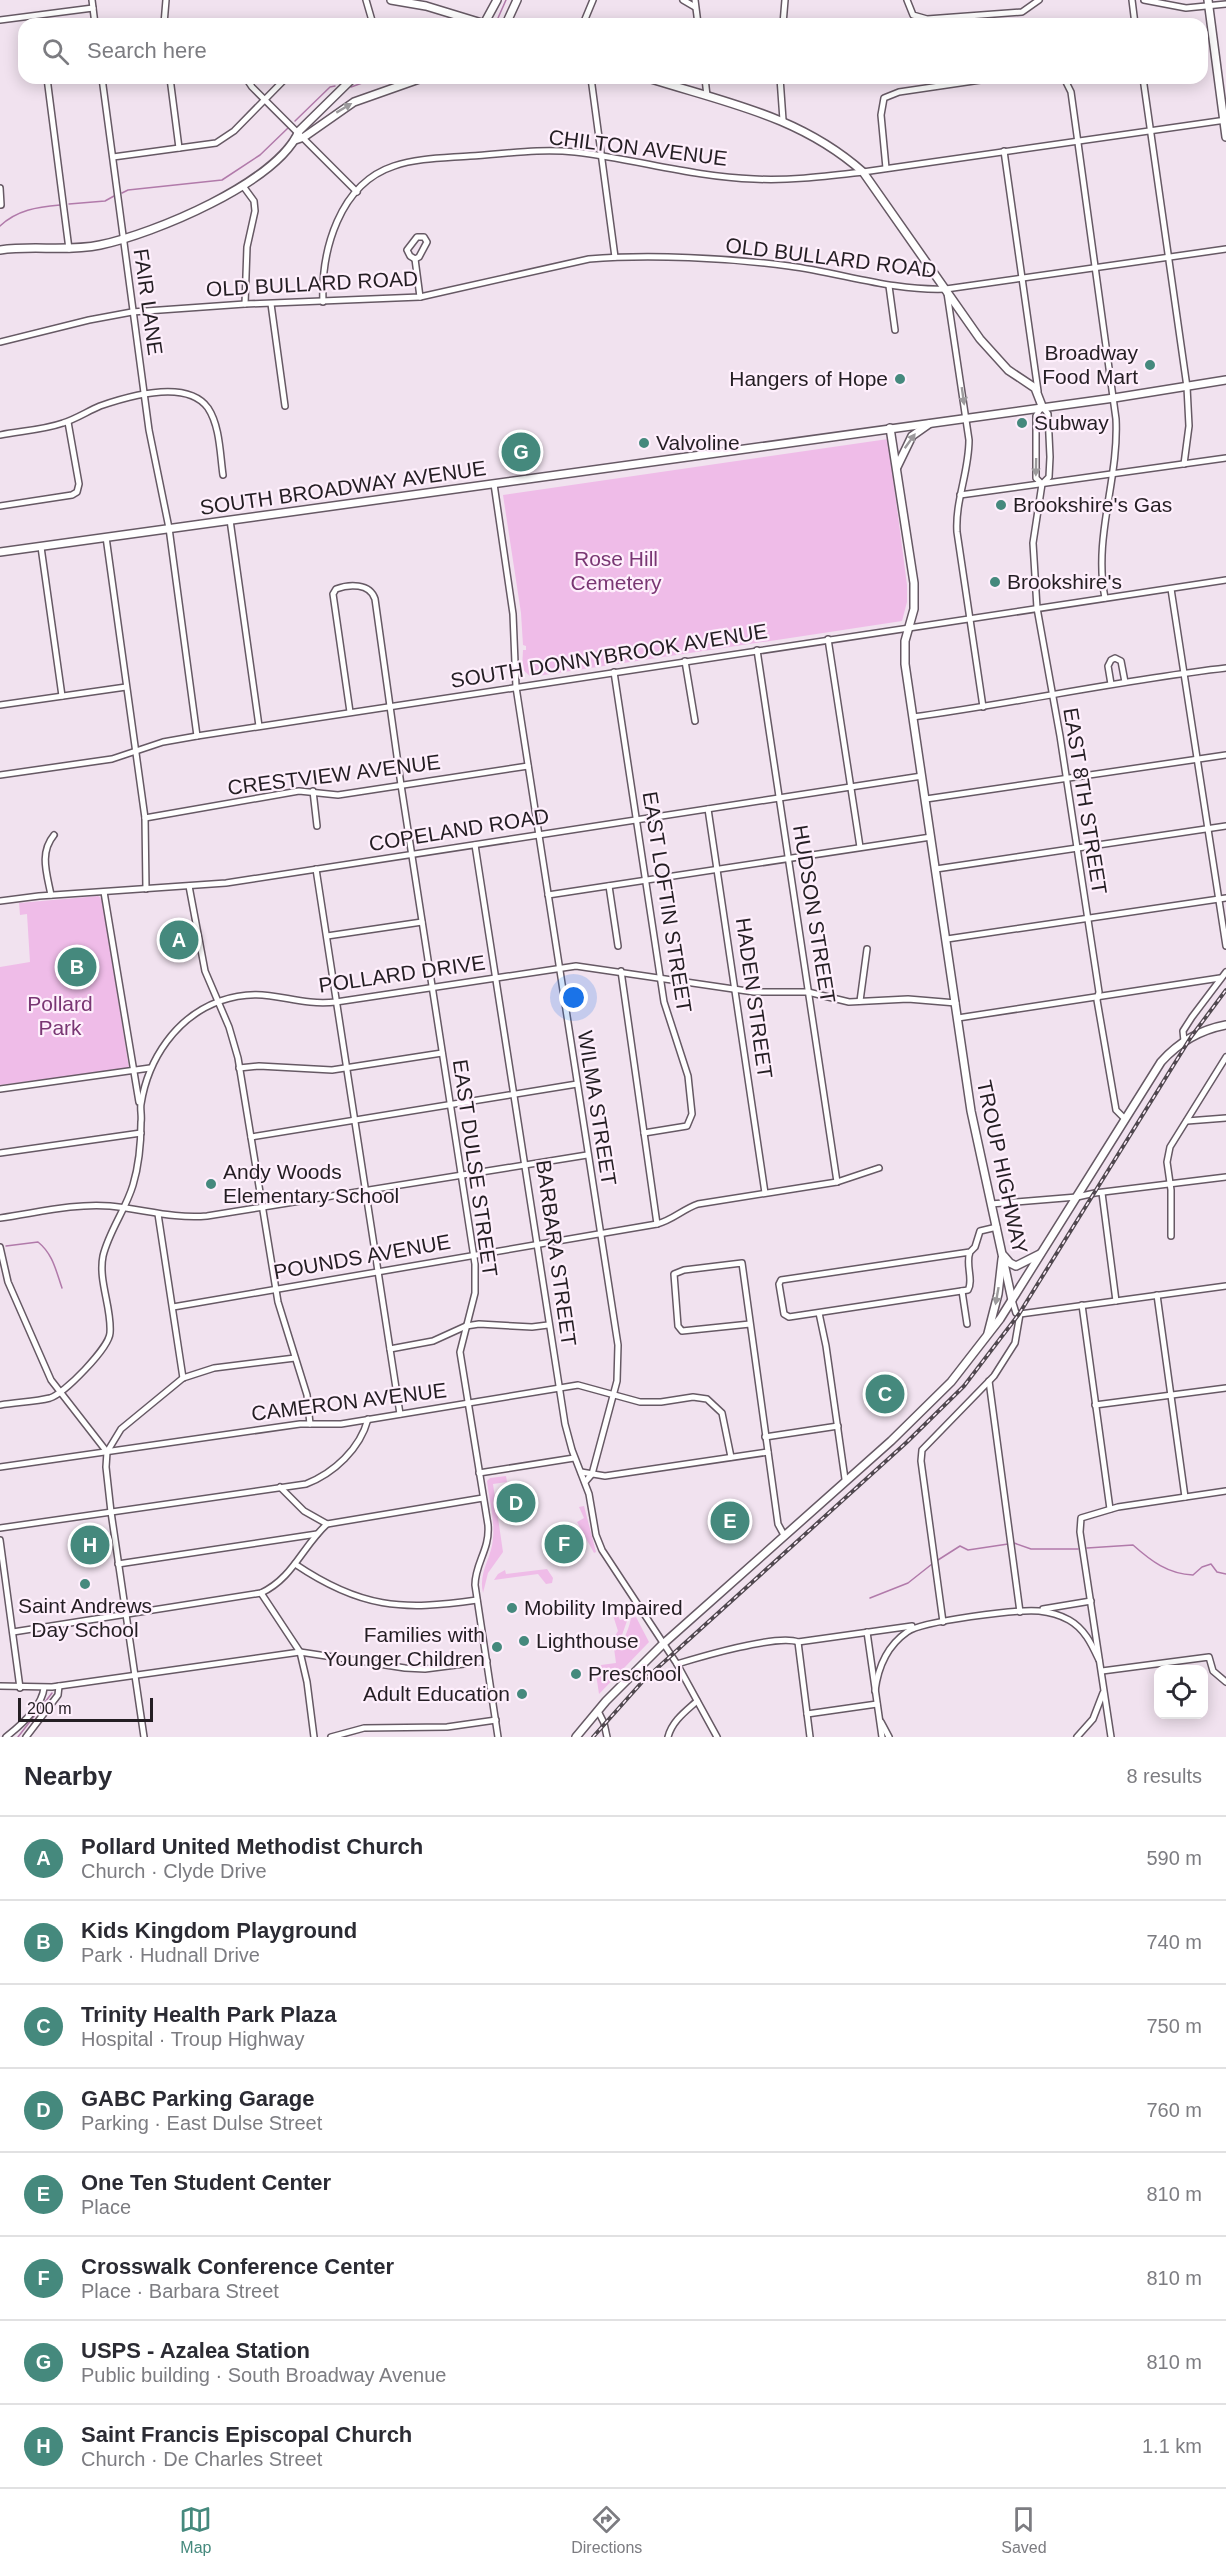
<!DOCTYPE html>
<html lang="en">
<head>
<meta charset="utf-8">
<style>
	:root { --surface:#fff; --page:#f2f2f3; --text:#2b2b33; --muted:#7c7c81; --line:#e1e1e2; --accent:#45897d }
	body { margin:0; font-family:Arial,sans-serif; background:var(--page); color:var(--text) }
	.controls { position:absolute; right:18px; bottom:18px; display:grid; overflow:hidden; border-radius:12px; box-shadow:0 3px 15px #0003 }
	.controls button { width:54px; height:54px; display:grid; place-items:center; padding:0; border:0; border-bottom:2px solid var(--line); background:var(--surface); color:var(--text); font:30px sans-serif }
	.scale { position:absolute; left:18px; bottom:15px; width:135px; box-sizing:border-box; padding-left:6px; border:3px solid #241e23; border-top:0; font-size:16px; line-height:21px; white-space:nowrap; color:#241e23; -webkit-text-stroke:4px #feeffc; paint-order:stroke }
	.you { position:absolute; left:574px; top:998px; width:21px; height:21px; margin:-15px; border:4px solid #fff; border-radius:50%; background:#1a73e8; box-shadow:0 0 0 9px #1a73e833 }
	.badge { display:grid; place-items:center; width:39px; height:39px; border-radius:50%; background:var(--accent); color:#fff; font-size:20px; font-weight:700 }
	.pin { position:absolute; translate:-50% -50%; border:3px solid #fff; box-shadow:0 2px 6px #0006 }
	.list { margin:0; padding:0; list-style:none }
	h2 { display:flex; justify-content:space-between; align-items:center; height:78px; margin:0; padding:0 24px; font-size:26px }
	h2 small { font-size:20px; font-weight:400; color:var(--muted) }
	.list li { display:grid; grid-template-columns:39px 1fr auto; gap:18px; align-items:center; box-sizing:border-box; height:84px; padding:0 24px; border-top:2px solid var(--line) }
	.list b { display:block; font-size:22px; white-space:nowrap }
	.list p { margin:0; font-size:20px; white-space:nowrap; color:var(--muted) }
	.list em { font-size:20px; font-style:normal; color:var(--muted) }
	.icon { flex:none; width:33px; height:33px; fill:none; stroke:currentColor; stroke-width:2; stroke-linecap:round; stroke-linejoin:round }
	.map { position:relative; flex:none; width:1226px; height:1737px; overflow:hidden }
	.search { position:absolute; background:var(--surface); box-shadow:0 3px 15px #0003; left:18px; right:18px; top:18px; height:66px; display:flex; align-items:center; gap:15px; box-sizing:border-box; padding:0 21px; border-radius:18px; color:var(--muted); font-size:22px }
	.sheet { height:750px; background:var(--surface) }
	nav { display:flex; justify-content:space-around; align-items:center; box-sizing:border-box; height:84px; border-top:2px solid var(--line); background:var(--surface); font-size:16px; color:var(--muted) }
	nav a { display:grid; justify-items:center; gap:3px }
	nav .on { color:var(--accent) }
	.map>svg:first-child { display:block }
	.green { fill:#efbce8 }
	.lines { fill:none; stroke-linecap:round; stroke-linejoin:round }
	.stream { stroke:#b17aaa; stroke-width:1.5 }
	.minor-casing { stroke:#665964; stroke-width:8 }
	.major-casing { stroke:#665964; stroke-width:10 }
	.minor { stroke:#fff; stroke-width:5 }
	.major { stroke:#fff; stroke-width:7 }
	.rail-casing { stroke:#50484f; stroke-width:4 }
	.rail { stroke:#feeffc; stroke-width:1.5; stroke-dasharray:4.5; stroke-linecap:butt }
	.oneway { fill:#9c9a9c }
	.poi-dot { fill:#45897d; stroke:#feeffc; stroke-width:2 }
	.labels { text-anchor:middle; stroke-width:4.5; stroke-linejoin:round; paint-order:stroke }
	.street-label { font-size:21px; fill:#241e23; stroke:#feeffc }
	.poi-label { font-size:21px; fill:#241e23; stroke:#feeffc; text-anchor:start }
	.park-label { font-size:21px; fill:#793673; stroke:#feeffc }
</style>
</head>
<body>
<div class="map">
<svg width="1226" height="1737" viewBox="0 0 1226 1737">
	<rect width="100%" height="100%" fill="#f1e2ef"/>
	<!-- green -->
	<g class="green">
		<path d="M888,439L907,585V602L902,621L531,677L522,669L523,650H526V646L523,645L521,613L503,495Z"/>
		<path d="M98,896L102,899L129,1068L0,1085V967L30,962L27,914L20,915L19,903Z"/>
		<path d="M506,1476L507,1482L493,1484L503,1552L488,1573L483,1593C478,1572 492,1558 493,1538C495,1520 489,1499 487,1481L490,1478Z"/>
		<path d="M584,1506L596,1552L594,1553L577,1522L584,1518L579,1507Z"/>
		<path d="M547,1569L553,1578L552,1583L546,1584L538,1574L494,1580L498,1574L505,1570L506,1574Z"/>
		<path d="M614,1607L620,1620L628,1618L622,1635L615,1645L613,1639L618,1631L611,1609Z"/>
		<path d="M636,1617L649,1642L599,1694L596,1674L602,1673L601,1665L616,1663L614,1648C624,1644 629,1628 631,1618Z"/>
	</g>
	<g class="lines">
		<!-- stream -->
		<g class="stream">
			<path d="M498,18L506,0"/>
			<path d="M351,87L376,78"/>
			<path d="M295,121L330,87L335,86"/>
			<path d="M122,193L128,190L222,180L260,155L288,128"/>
			<path d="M69,204L105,201L114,196"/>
			<path d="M0,226C17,210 37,207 60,205"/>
			<path d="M6,1246L38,1242C53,1254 56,1271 62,1288"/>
			<path d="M1014,1543L1031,1549H1078"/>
			<path d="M1087,1548L1133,1545C1151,1561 1168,1574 1193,1575L1202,1567L1211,1564L1217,1572L1226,1574"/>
			<path d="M938,1560L960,1546L968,1550L1008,1544"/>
			<path d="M870,1598L908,1583L932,1564"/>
			<path d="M18,1737L52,1693"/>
		</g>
		<defs>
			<g id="minor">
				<path d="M92,0L95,24"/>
				<path d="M366,0L373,24"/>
				<path d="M683,0L695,7"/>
				<path d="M695,0L698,24"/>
				<path d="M907,0L913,15L927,19L1022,12L1039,0"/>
				<path d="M1132,0L1135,24"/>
				<path d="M1144,0L1186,8L1226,4"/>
				<path d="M0,20L93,8"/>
				<path d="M164,24L166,0"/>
				<path d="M583,24L593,0"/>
				<path d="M783,24L785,0"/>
				<path d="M47,78L69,249"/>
				<path d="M102,78L149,430L169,528L197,736"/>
				<path d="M170,78L179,148"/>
				<path d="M246,78L252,87L357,192"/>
				<path d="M591,78L615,257"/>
				<path d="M705,78L707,96"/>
				<path d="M780,78L783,120"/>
				<path d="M1064,78L1071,92L1116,419C1119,480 1093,537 1105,598"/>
				<path d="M1143,78L1187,387L1189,426L1184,464"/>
				<path d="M1004,151L1038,391"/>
				<path d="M113,157L216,143L234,131L286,78"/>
				<path d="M886,168L881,115L884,98L899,92L994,78"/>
				<path d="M243,186L254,201L255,211L247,247L245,304"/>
				<path d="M0,188L1,205"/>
				<path d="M417,237H424L427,242L419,257L415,259L410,256L407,250Z"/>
				<path d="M415,259L420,297"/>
				<path d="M889,286L895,330"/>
				<path d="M947,293L969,440C969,472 955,501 957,532L983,707"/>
				<path d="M323,302C321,251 339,184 394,166C417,158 445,158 470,156C504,154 540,148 575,152C635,159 694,177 754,179C790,181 828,176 863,172L1226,120"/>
				<path d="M271,304L285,406"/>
				<path d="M0,342L89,320L132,312L245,304L420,297L589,259C650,254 728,258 789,266C842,273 892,291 946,289L1226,249"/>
				<path d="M0,435C20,431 43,430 63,423C76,419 88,411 100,406C129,396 187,379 208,408C220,426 220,454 223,475"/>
				<path d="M494,484L513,614L516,687L618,1345L617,1381L592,1474L585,1482"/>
				<path d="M1042,484L1036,478V416L1042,406L1048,414L1050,457L1049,477L1042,484L1033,543L1037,608L1060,736L1099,992L1097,1000L1116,1110L1125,1119"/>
				<path d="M960,495L1226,458"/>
				<path d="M0,506L72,495L77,492L79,484L68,422"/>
				<path d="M230,520L259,726"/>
				<path d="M106,537L145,818L146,889"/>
				<path d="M41,547L62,696"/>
				<path d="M1171,589L1226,946"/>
				<path d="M828,639L860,847"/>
				<path d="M757,650L837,1182"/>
				<path d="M685,661L695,721"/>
				<path d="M614,672L664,1002L688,1076L692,1114L687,1126L644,1133"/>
				<path d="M1111,684L1108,666L1111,660L1115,658L1121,661L1125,682"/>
				<path d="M0,705L126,687"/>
				<path d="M350,712L333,594L336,589C349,584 370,583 375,599L401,785L475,1264V1293L460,1352L488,1525C490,1550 475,1563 475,1585L498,1737"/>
				<path d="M913,717C1017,703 1121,680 1226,668"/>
				<path d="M0,775L112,759L163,742L197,736L1226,580"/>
				<path d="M313,791L317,826"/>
				<path d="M926,799L1226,755"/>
				<path d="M708,809L765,1193"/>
				<path d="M145,818L299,791L338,795L528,766"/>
				<path d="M475,845L565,1424L572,1450L589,1494L596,1535L602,1550L677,1664L717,1737"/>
				<path d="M316,869L400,1414"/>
				<path d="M936,869L1226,826"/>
				<path d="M189,886L205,971L229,1027L238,1058L278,1302L307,1395L310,1424"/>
				<path d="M609,886L618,946"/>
				<path d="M104,892L139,1102"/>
				<path d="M51,895C47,874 39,853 54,835"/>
				<path d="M548,895L931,837"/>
				<path d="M0,901L39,896L226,883L922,776"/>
				<path d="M327,936L422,922"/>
				<path d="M947,939L1226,898"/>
				<path d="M621,971L657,1224"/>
				<path d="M860,1001L867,949"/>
				<path d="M958,1018L1220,978"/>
				<path d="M1184,1041L1183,1031L1192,1017L1226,972"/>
				<path d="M239,1068L259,1066L332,1070L442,1053"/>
				<path d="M0,1089L150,1068"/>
				<path d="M1187,1121L1226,1118"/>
				<path d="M251,1137L577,1084"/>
				<path d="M0,1153L141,1133"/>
				<path d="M1102,1193L1116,1301"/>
				<path d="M991,1204L1077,1197L1095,1193L1226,1177"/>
				<path d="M158,1214L183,1378"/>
				<path d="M0,1218C36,1213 74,1203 110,1206C143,1209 173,1219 207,1216L587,1155"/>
				<path d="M1171,1236V1190L1167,1162L1170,1147L1226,1057"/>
				<path d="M0,1247L8,1282L51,1380L107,1452"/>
				<path d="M970,1252C965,1264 974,1280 968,1290L789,1317L784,1314L779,1284L781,1280L970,1252L975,1247L980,1231L997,1227"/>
				<path d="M962,1291L967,1324"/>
				<path d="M1157,1295L1185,1497"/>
				<path d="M1012,1300L1016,1313L1020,1314L1226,1286"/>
				<path d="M1082,1305L1110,1509"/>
				<path d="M173,1307L657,1224C673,1220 683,1209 698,1204L837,1182L879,1168"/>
				<path d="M819,1313L826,1346L845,1479"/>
				<path d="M750,1324L682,1331L678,1326L674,1274L684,1270L742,1263L778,1524L784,1535"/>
				<path d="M390,1349L433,1341L466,1326L479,1324L532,1327L548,1325"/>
				<path d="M989,1381L1020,1612"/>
				<path d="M0,1405C16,1402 34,1402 50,1398C64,1394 109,1348 110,1333C112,1308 98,1281 103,1256C109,1231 126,1209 133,1185C139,1165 141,1142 141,1122C142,1116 140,1109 141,1104C148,1059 176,1017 220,1001C267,984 291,1007 336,1002L576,966L754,992H808L849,1002L908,999L956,1003"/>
				<path d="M1095,1405L1226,1388"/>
				<path d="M765,1437L838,1426"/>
				<path d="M0,1467L300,1424H341L578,1385L640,1402H661L693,1397L707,1399L722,1413L731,1457"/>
				<path d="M581,1472L605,1476L768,1452"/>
				<path d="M479,1473L574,1458"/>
				<path d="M280,1487L304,1511L327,1524"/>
				<path d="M0,1528L306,1484C334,1473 360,1449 368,1419"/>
				<path d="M0,1540L20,1688"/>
				<path d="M118,1564L317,1534"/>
				<path d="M295,1564C360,1608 402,1611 477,1600"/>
				<path d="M261,1593L300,1652L307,1682L314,1737"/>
				<path d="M1043,1609L1091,1601"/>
				<path d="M943,1622L921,1461L922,1450L994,1376L1015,1343L1020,1314"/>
				<path d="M13,1632L261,1593C293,1578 302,1547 327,1524L483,1498"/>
				<path d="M867,1632L882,1737"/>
				<path d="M798,1642L810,1737"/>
				<path d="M677,1664C700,1657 778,1634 798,1642L912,1626"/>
				<path d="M1102,1671L1209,1657L1213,1671L1226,1682"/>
				<path d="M0,1686L52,1687L300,1652L405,1668L425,1669L487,1661"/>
				<path d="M875,1691C878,1667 887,1646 907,1632C922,1621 1018,1609 1039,1611C1049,1612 1060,1615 1069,1620C1085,1629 1092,1645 1099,1660"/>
				<path d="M598,1711L604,1723L607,1737"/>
				<path d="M807,1714L877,1704"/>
				<path d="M881,1722L889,1737"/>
				<path d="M6,1737C20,1726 42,1706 44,1688"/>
				<path d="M26,1737L58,1695L59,1686"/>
				<path d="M144,1737L111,1512L106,1467L107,1452L121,1429L183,1378L214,1368L295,1358"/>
				<path d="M331,1737L364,1728L447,1727L496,1720"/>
				<path d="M668,1737C672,1721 686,1711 697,1701"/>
				<path d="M1077,1737L1093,1719L1103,1693"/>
				<path d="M1111,1737L1080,1532L1081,1518L1118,1507L1226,1491"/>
			</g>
			<g id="major">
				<path d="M391,0L426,6L485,24"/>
				<path d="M1208,0L1226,137"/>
				<path d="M484,24L497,0"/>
				<path d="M506,24L517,0"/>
				<path d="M648,78C727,103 800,116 863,172L980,339L1008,370L1035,388L1042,406"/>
				<path d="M295,140L304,137L354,102L422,78"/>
				<path d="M0,250C33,245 67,252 100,245C153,234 277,183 299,131L353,78"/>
				<path d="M890,428L914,583V609L905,641V664L971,1111L1012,1300"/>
				<path d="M897,467L912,436L929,424"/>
				<path d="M0,552L1114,398L1226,380"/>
				<path d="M1004,1256L1010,1263L1016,1266L1040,1254"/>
				<path d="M988,1333L998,1294L1002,1259"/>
				<path d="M576,1737L606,1701L663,1644L891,1441L951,1382L1000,1319L1161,1062C1179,1042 1199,1030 1226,1025"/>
			</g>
		</defs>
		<!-- minor casing -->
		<use href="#minor" class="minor-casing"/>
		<!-- major casing -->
		<use href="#major" class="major-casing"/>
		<!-- minor -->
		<use href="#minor" class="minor"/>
		<!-- major -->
		<use href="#major" class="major"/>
		<defs>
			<path id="rail" d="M593,1737L643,1681L907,1442L964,1386L1019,1314L1191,1037L1226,990"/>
		</defs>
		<!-- rail casing -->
		<use href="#rail" class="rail-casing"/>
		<!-- rail -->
		<use href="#rail" class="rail"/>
	</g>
	<!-- one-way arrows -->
	<defs><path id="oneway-solid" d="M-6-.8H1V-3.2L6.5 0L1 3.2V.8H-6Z" transform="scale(1.5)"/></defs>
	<g class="oneway">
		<use href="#oneway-solid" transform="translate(344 108) rotate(-31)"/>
		<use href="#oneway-solid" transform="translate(963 396) rotate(82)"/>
		<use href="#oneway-solid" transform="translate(910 441) rotate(-54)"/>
		<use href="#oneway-solid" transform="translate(1036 467) rotate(91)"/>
		<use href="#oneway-solid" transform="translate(997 1296) rotate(100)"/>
	</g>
	<!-- markers -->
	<g class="poi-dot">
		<circle cx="1150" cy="365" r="6"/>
		<circle cx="900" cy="379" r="6"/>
		<circle cx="1022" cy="423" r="6"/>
		<circle cx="644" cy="443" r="6"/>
		<circle cx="1001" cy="505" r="6"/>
		<circle cx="995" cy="582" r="6"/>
		<circle cx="211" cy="1184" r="6"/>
		<circle cx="85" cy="1584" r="6"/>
		<circle cx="512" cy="1608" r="6"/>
		<circle cx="524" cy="1641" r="6"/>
		<circle cx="497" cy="1647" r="6"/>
		<circle cx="576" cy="1674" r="6"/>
		<circle cx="522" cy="1694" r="6"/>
	</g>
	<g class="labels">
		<!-- street labels -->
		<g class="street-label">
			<text transform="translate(638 148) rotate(7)" y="7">CHILTON AVENUE</text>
			<text transform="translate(831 258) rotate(7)" y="7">OLD BULLARD ROAD</text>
			<text transform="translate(312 284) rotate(-3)" y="7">OLD BULLARD ROAD</text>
			<text transform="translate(148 302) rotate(82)" y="7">FAIR LANE</text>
			<text transform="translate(343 488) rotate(-8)" y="7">SOUTH BROADWAY AVENUE</text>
			<text transform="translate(609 656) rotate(-9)" y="7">SOUTH DONNYBROOK AVENUE</text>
			<text transform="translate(334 775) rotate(-7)" y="7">CRESTVIEW AVENUE</text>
			<text transform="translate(1085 801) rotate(81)" y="7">EAST 8TH STREET</text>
			<text transform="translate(459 830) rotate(-9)" y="7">COPELAND ROAD</text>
			<text transform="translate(667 902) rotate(81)" y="7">EAST LOFTIN STREET</text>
			<text transform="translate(814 914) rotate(81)" y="7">HUDSON STREET</text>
			<text transform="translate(402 974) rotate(-8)" y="7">POLLARD DRIVE</text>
			<text transform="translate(754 998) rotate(82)" y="7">HADEN STREET</text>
			<text transform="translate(597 1108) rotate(81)" y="7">WILMA STREET</text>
			<text transform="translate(1002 1167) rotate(78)" y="7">TROUP HIGHWAY</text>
			<text transform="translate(475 1168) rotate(82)" y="7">EAST DULSE STREET</text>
			<text transform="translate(556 1253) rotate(82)" y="7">BARBARA STREET</text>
			<text transform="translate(362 1257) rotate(-10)" y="7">POUNDS AVENUE</text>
			<text transform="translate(349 1402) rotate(-7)" y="7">CAMERON AVENUE</text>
		</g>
		<!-- poi labels -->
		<g class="poi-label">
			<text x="1138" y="360" text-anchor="end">Broadway<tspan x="1138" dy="24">Food Mart</tspan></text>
			<text x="888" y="386" text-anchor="end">Hangers of Hope</text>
			<text x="1034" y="430">Subway</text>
			<text x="656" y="450">Valvoline</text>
			<text x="1013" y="512">Brookshire's Gas</text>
			<text x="1007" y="589">Brookshire's</text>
			<text x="223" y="1179">Andy Woods<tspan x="223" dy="24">Elementary School</tspan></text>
			<text x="85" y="1613" text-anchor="middle">Saint Andrews<tspan x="85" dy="24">Day School</tspan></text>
			<text x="524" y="1615">Mobility Impaired</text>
			<text x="485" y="1642" text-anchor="end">Families with<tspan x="485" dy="24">Younger Children</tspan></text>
			<text x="536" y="1648">Lighthouse</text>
			<text x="588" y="1681">Preschool</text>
			<text x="510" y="1701" text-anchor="end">Adult Education</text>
		</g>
		<!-- park labels -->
		<g class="park-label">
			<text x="616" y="566">Rose Hill<tspan x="616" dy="24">Cemetery</tspan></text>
			<text x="60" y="1011">Pollard<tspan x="60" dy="24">Park</tspan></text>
		</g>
	</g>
</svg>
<div class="controls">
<button><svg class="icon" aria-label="locate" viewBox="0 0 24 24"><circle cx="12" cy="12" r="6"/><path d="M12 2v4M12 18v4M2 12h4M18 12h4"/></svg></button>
</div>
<div class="scale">200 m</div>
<div class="you"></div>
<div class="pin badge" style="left:179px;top:940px">A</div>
<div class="pin badge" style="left:77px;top:967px">B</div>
<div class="pin badge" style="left:885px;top:1394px">C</div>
<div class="pin badge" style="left:516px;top:1503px">D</div>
<div class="pin badge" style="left:730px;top:1521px">E</div>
<div class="pin badge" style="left:564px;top:1544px">F</div>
<div class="pin badge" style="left:521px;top:452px">G</div>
<div class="pin badge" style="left:90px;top:1545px">H</div>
<div class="search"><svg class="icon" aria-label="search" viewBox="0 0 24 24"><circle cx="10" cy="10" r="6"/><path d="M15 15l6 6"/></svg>Search here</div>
</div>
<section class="sheet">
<h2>Nearby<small>8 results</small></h2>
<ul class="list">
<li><span class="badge">A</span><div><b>Pollard United Methodist Church</b><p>Church · Clyde Drive</p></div><em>590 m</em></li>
<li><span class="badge">B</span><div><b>Kids Kingdom Playground</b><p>Park · Hudnall Drive</p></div><em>740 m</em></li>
<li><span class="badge">C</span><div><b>Trinity Health Park Plaza</b><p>Hospital · Troup Highway</p></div><em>750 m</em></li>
<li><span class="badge">D</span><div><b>GABC Parking Garage</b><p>Parking · East Dulse Street</p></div><em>760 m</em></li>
<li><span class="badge">E</span><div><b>One Ten Student Center</b><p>Place</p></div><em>810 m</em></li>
<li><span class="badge">F</span><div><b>Crosswalk Conference Center</b><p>Place · Barbara Street</p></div><em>810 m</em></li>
<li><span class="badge">G</span><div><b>USPS - Azalea Station</b><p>Public building · South Broadway Avenue</p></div><em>810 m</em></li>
<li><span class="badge">H</span><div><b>Saint Francis Episcopal Church</b><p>Church · De Charles Street</p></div><em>1.1 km</em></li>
</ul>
</section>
<nav>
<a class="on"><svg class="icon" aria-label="map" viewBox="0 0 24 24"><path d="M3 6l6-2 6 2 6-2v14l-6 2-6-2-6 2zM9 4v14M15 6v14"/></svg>Map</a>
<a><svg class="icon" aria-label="directions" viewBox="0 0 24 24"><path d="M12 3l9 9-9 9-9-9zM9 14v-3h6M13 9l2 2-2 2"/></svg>Directions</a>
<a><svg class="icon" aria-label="saved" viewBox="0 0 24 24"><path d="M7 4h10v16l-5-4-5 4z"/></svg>Saved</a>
</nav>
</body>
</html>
